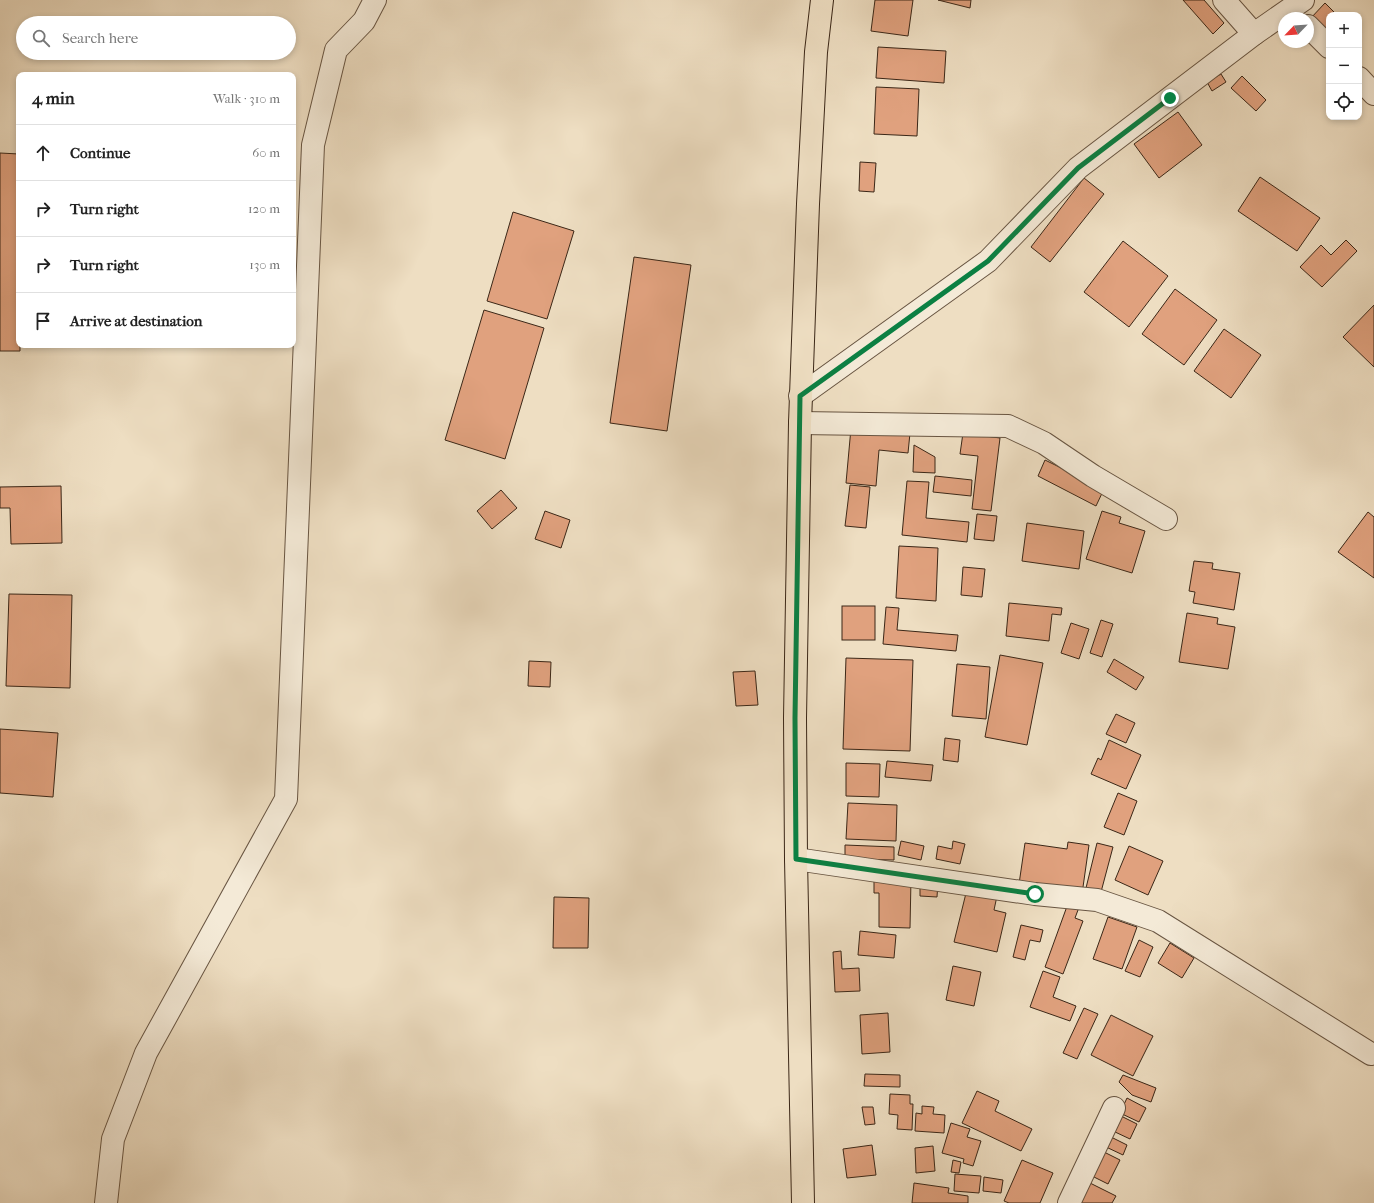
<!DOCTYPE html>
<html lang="en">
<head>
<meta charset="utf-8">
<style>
	:root { --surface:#fff; --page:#f6f6f6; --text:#222; --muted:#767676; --line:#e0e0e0 }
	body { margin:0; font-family:"IM FELL French Canon",serif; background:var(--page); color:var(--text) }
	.controls { position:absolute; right:12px; top:12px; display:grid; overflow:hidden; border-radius:8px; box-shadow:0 2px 6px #0003 }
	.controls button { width:36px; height:36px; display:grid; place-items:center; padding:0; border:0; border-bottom:1px solid var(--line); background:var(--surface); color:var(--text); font:20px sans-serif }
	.compass { position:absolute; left:1278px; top:12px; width:36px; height:36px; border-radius:50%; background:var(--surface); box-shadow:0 2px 6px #0003; rotate:245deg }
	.stop { position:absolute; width:12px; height:12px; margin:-9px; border:3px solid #0b8043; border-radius:50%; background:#fff }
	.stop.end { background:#0b8043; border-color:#fff; box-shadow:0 1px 4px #0008 }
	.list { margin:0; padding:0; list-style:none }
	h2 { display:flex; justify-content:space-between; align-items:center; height:52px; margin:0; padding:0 16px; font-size:17px }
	h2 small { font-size:13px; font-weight:400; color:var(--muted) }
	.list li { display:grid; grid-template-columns:26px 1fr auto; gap:12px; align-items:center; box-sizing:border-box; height:56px; padding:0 16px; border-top:1px solid var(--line) }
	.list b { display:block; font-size:15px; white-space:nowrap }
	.list em { font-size:13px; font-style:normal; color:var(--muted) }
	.icon { flex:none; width:22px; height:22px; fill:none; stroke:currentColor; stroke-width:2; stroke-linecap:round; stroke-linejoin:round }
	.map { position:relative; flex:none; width:1374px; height:1203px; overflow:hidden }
	.search { position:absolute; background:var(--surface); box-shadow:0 2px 6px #0003; left:16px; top:16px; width:280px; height:44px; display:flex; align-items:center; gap:10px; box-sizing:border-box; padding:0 14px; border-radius:22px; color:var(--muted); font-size:15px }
	.panel { position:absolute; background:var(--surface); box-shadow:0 2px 6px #0003; left:16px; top:72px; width:280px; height:276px; border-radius:8px }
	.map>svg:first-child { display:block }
	.building { fill:#e0a17e; stroke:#3b2717 }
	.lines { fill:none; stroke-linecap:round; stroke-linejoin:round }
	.minor-casing { stroke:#685542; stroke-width:24 }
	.major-casing { stroke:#3b2717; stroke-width:24 }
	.minor { stroke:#f4ead7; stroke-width:22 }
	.major { stroke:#eedec2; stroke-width:22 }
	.route { stroke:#0b8043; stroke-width:5 }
</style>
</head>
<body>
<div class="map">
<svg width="1374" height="1203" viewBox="0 0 1374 1203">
	<rect width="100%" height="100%" fill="#eedec2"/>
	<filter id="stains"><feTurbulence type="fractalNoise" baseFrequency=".005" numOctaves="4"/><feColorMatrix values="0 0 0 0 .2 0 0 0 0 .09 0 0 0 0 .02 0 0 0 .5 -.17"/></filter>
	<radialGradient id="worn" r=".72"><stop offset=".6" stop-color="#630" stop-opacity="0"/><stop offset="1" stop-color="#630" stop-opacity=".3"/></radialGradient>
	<!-- building -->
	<g class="building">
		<path d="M875,0H913L908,36L871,31Z"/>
		<path d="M938,0H971L970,8Z"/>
		<path d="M1183,0H1204L1224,23L1213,34Z"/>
		<path d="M1325,3L1337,15H1329V36L1310,19Z"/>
		<path d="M878,47L946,51L944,83L876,78Z"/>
		<path d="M1221,74L1226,82L1212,91L1207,82Z"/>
		<path d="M1242,76L1266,100L1256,111L1231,88Z"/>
		<path d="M876,87L919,89L917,136L874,134Z"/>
		<path d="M1178,112L1202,145L1159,178L1134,144Z"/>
		<path d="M0,153L19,154L20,351H0Z"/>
		<path d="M860,162L876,163L874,192L859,191Z"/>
		<path d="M1260,177L1320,218L1297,251L1238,211Z"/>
		<path d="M1084,178L1104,194L1050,262L1031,247Z"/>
		<path d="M513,212L574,231L547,319L487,301Z"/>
		<path d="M1346,240L1357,251L1322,287L1300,267L1321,245L1331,255Z"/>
		<path d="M1123,241L1168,276L1129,327L1084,292Z"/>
		<path d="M634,257L691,265L667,431L610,423Z"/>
		<path d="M1175,289L1217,320L1184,365L1142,334Z"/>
		<path d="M1374,305V367L1343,337Z"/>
		<path d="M484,310L544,328L505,459L445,440Z"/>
		<path d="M1224,329L1261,355L1231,398L1194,371Z"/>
		<path d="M851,428L910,433L908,453L879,450L876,486L846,483Z"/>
		<path d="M963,433L1000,438L991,511L972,509L978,456L960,454Z"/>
		<path d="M914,445L935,457V473L913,472Z"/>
		<path d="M1045,460L1104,489L1096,506L1038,476Z"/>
		<path d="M935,476L972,480L971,496L933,492Z"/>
		<path d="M907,481L929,482L926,518L969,522L967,542L902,535Z"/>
		<path d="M850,485L870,487L866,528L845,526Z"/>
		<path d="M61,486L62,543L11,544L10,508H0V487Z"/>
		<path d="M501,490L517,508L492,529L477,511Z"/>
		<path d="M545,511L570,520L561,548L535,539Z"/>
		<path d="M1102,511L1121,517L1119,523L1145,531L1132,573L1086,559Z"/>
		<path d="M1368,512L1374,517V578L1338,552Z"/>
		<path d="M977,514L997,516L994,541L974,539Z"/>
		<path d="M1027,523L1084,531L1079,569L1022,561Z"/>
		<path d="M899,546L938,548L936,601L896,598Z"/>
		<path d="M1194,561L1213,563L1212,569L1240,573L1234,610L1193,603L1195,592L1189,591Z"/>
		<path d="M963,567L985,569L982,597L961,595Z"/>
		<path d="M9,594L72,595L70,688L6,686Z"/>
		<path d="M1009,603L1062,608L1061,615L1052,614L1049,641L1006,636Z"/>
		<rect x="842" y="606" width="33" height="34"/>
		<path d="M886,607L899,608L897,630L958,635L956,651L883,644Z"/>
		<path d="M1187,613L1218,618L1217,624L1235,627L1228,669L1179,662Z"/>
		<path d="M1101,620L1113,624L1102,657L1090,653Z"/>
		<path d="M1071,623L1089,629L1079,659L1061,653Z"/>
		<path d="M1000,655L1043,663L1027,745L985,737Z"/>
		<path d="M846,658L913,660L910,751L843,749Z"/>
		<path d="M1114,659L1144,677L1136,690L1107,672Z"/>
		<path d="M529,661L551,662L550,687L528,686Z"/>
		<path d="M957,664L990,667L986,719L952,716Z"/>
		<path d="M755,671L758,705L736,706L733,672Z"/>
		<path d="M1116,714L1135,723L1126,743L1106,734Z"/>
		<path d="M0,729L58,733L53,797L0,793Z"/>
		<path d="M945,738L960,740L958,762L943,760Z"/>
		<path d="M1109,740L1141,755L1126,789L1091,774L1098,758L1101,760Z"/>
		<path d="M887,761L933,765L931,781L885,777Z"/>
		<path d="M846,763L880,764L879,797L846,796Z"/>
		<path d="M1118,793L1137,801L1124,835L1104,827Z"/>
		<path d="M848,803L897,805L896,841L846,839Z"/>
		<path d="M901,841L924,846L921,860L898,855Z"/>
		<path d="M953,841L965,844L960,864L936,859L938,846L952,849Z"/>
		<path d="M1068,842L1089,845L1082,894L1019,884L1025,843L1067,849Z"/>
		<path d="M1097,843L1113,847L1101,892L1086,888Z"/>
		<path d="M845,845L894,847V860L845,859Z"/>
		<path d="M1129,846L1163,861L1148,895L1115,880Z"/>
		<path d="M874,878L911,879L910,928L879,927V893H874Z"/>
		<path d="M920,882H938L937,897L920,896Z"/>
		<path d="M967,889L997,896L994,910L1006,913L997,952L954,942Z"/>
		<path d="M554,897L589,898L588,948H553Z"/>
		<path d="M1070,898L1081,902L1075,918L1083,921L1063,974L1045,967Z"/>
		<path d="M1108,917L1137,927L1122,969L1093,959Z"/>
		<path d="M1021,925L1043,930L1040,942L1030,940L1025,960L1013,957Z"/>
		<path d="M860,931L896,935L894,958L858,955Z"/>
		<path d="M1139,940L1153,947L1140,977L1125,971Z"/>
		<path d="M1170,943L1194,958L1182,978L1158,963Z"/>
		<path d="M841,951L842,969L859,968L860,991L835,992L833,952Z"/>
		<path d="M953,966L981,972L974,1006L946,1000Z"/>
		<path d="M1043,971L1060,977L1053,997L1076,1006L1070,1021L1030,1007Z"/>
		<path d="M1084,1008L1098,1014L1077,1059L1063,1053Z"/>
		<path d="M888,1013L890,1052L862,1054L860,1015Z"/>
		<path d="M1111,1015L1153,1036L1133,1076L1091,1055Z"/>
		<path d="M865,1074L900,1075V1087L864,1086Z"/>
		<path d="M1123,1075L1156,1088L1151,1102L1132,1095L1119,1082Z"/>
		<path d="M977,1091L999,1101L995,1111L1032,1129L1021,1151L962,1123Z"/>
		<path d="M890,1094L910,1095V1104H913L912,1130L897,1129L898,1115L889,1114Z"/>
		<path d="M1127,1098L1146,1108L1139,1122L1120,1113Z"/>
		<path d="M922,1106L934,1107L933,1114L945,1115L944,1133L915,1131L916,1113L922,1114Z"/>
		<path d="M862,1107H873L875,1124L865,1125Z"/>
		<path d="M1121,1116L1137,1124L1130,1139L1113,1131Z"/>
		<path d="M951,1123L970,1129L967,1137L981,1141L973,1166L963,1163L964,1159L942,1153Z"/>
		<path d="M1109,1136L1127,1145L1123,1155L1104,1146Z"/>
		<path d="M872,1145L876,1175L847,1178L843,1149Z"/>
		<path d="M933,1146L935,1171L916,1173L915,1148Z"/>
		<path d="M1100,1150L1120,1160L1108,1184L1088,1174Z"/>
		<path d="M953,1160L961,1162L959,1173L951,1172Z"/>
		<path d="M1022,1160L1053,1173L1040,1203H1009L1004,1201Z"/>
		<path d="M955,1174L981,1176L979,1193L954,1191Z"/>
		<path d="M984,1177L1003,1180L1001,1193L983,1191Z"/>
		<path d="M914,1183L949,1188L948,1193L968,1196V1203H912Z"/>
		<path d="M1090,1183L1116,1196L1112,1203H1080Z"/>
	</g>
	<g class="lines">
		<defs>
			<g id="minor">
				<path d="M1224,0L1254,34"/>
				<path d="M1308,26L1329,47"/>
				<path d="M1359,78L1374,94"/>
				<path d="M800,396L988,261L1078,168L1254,34L1303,0"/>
				<path d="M800,423L1008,426L1044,443L1093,476L1166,519"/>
				<path d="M796,859L1035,894L1097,900L1158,921L1371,1054"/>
				<path d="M106,1203L113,1139L146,1053L286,799L313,145L336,50L364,21L375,0"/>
				<path d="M1069,1203L1114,1108"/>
			</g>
			<path id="major" d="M803,1203L796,859L795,718L800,423L808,204L816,52L822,0"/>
		</defs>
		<!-- minor casing -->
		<use href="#minor" class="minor-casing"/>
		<!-- major casing -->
		<use href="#major" class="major-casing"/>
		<!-- minor -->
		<use href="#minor" class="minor"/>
		<!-- major -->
		<use href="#major" class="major"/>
	</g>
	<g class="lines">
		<!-- route -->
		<path class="route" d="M1035,894L796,859L795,718L800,396L988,261L1078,168L1170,98"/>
	</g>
	<rect width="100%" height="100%" filter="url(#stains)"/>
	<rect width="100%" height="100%" fill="url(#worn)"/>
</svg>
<div class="controls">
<button>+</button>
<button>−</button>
<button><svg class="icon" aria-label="locate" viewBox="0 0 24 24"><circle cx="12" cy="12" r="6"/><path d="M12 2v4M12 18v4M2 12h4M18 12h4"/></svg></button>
</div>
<svg class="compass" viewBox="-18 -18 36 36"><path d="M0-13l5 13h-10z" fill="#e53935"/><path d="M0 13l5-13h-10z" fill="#767676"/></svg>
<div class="stop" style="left:1035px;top:894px"></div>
<div class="stop end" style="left:1170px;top:98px"></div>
<div class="search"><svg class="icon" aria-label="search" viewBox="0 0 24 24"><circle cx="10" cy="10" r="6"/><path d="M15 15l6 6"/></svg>Search here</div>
<section class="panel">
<h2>4 min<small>Walk · 310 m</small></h2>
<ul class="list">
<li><svg class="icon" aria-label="ahead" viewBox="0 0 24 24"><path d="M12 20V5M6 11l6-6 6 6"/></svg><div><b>Continue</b></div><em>60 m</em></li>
<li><svg class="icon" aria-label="right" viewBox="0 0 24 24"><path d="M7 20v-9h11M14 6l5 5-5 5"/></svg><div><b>Turn right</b></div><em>120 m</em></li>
<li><svg class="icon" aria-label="right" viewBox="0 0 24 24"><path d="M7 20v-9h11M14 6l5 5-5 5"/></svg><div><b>Turn right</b></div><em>130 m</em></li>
<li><svg class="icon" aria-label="arrive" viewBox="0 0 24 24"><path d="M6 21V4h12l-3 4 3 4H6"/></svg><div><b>Arrive at destination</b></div></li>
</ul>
</section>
</div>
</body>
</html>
